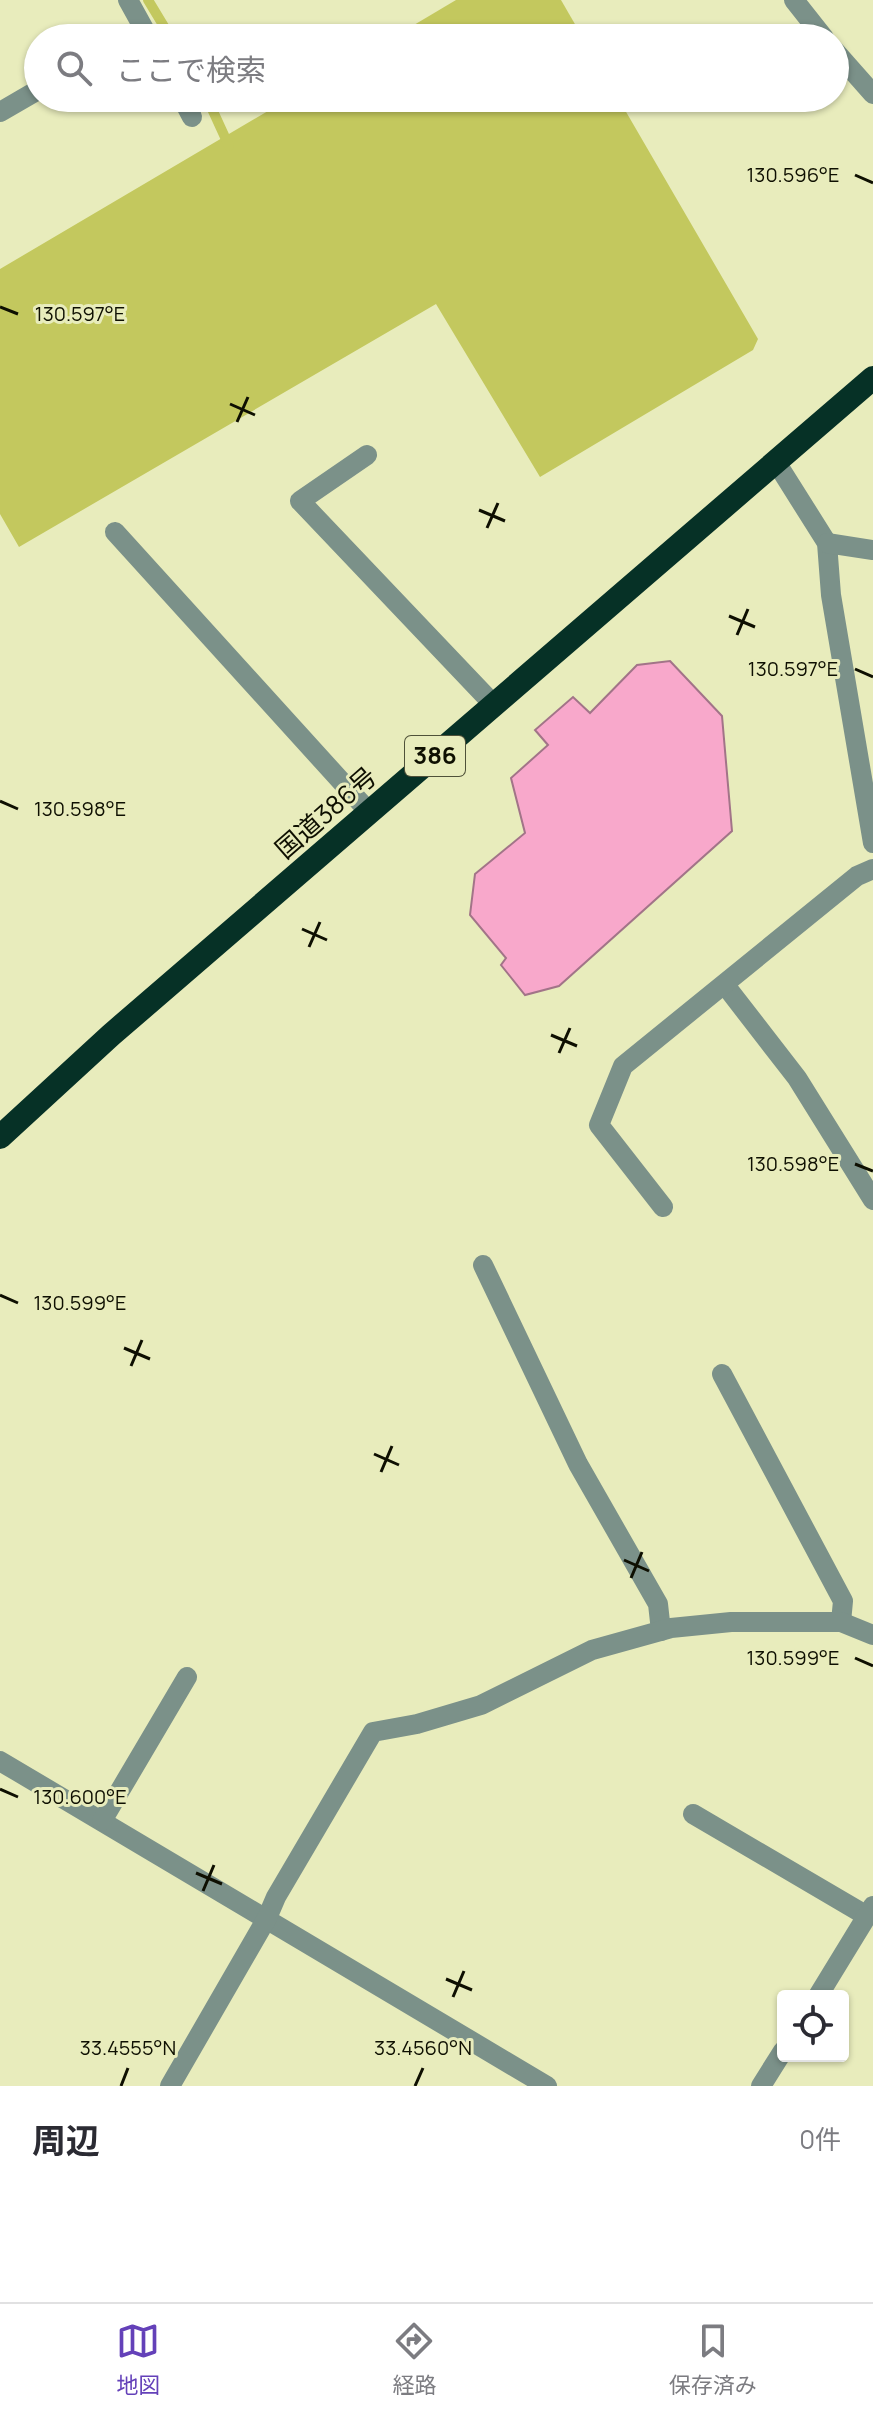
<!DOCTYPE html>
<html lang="ja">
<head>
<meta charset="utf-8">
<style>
	:root { --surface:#fff; --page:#f7f7f7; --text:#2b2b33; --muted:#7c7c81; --line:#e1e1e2; --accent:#6441b9 }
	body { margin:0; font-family:Manrope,"Noto Sans JP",sans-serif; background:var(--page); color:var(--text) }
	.controls { position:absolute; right:24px; bottom:24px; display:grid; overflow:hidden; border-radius:8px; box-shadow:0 2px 6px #0004 }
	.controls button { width:72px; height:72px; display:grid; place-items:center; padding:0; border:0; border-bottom:2px solid var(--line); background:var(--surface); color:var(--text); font:40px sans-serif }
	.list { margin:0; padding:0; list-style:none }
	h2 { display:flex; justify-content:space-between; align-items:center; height:104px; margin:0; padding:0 32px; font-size:34px }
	h2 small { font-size:26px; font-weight:400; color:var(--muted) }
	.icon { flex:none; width:44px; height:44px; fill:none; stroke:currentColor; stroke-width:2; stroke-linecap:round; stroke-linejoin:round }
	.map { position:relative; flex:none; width:873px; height:2086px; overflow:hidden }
	.search { position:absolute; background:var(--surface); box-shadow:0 2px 6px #0004; left:24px; right:24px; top:24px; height:88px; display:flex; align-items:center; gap:20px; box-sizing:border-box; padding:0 28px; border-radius:44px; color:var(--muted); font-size:30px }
	.sheet { height:216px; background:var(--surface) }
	nav { display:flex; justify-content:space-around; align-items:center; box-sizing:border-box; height:112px; border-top:2px solid var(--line); background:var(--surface); font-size:22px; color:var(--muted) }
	nav a { display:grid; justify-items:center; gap:4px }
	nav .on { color:var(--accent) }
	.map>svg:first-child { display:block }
	.water { fill:#c3c85e }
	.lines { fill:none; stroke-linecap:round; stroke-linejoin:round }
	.stream { stroke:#c3c85e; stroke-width:10 }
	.building { fill:#f8a8cb; stroke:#a27488; stroke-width:2 }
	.minor { stroke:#7b9189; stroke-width:20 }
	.highway { stroke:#063126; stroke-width:24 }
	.ticks { fill:none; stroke:#0e0f01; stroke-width:3 }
	.labels { text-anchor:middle; stroke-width:6; stroke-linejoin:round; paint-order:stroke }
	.shield { fill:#e8ecbc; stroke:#4f5139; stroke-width:2 }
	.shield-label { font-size:24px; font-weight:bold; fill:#0e0f01 }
	.street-label { font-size:26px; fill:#0e0f01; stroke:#e8ecbc }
	.ticks-label { font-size:20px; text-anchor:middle; fill:#0e0f01; stroke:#e8ecbc; stroke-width:6; stroke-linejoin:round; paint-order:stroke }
</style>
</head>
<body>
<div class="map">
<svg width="873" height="2086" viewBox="0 0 873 2086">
	<rect width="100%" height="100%" fill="#e8ecbc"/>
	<!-- water -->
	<g class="water">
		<path d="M456,0H561L583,38H392Z"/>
		<path d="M290,98H618L758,339L753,350L540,477L436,304L19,547L0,514V269Z"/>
	</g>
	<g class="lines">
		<!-- stream -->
		<g class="stream">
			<path d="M148,0L171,38"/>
			<path d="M207,98L229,146"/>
		</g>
	</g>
	<!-- building -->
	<path class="building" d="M670,661L722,716L732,831L559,986L525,995L501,965L506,958L470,915L475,874L525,833L511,778L548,745L535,730L573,697L590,713L637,665Z"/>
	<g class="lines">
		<!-- minor -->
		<g class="minor">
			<path d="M128,0L149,38"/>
			<path d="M794,0L824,38"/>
			<path d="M835,51L873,94"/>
			<path d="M182,98L192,117"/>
			<path d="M0,112L38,90"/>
			<path d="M367,455L300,501L494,705"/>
			<path d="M776,462L827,543L831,595L873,843"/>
			<path d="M115,532L370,813"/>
			<path d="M827,543L873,550"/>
			<path d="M725,985L797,1078L873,1200"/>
			<path d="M663,1207L599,1125L623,1066L857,876L873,869"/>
			<path d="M483,1265L578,1464L658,1604L661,1631"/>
			<path d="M722,1374L843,1601L841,1622"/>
			<path d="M0,1761L547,2086"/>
			<path d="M693,1814L867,1916"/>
			<path d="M102,1821L187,1677"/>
			<path d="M818,1996L873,1906"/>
			<path d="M170,2086L267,1918L276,1897L373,1732L417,1724L481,1705L592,1650L671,1628L731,1622H841L873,1635"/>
			<path d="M761,2086L783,2051"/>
		</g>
		<!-- highway -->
		<path class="highway" d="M0,1137L111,1035L873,378"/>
	</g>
	<!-- ticks -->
	<path class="ticks" d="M855,175L873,183M0,307L18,314M230,404L255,415M237,422L248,397M479,510L505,521M487,528L498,503M729,616L755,627M737,635L748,609M855,669L873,677M0,801L18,809M302,929L327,940M309,947L320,922M551,1035L577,1046M559,1053L570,1028M855,1164L873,1171M0,1295L18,1303M124,1348L150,1359M131,1366L142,1340M374,1454L399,1465M381,1472L392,1446M624,1560L649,1571M631,1578L642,1552M855,1658L873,1666M0,1789L18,1797M196,1873L222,1884M203,1891L214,1865M446,1979L472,1990M453,1997L464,1971M121,2086L128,2068M415,2086L423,2068"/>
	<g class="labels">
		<!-- shield labels -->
		<rect class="shield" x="405" y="736" width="60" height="40" rx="6"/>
		<g class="shield-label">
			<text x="435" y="764">386</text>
		</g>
		<!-- street labels -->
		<g class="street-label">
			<text transform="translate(326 813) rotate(-41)" y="9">国道386号</text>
		</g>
	</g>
	<g class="ticks-label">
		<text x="793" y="182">130.596°E</text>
		<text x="80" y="321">130.597°E</text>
		<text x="793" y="676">130.597°E</text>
		<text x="80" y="816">130.598°E</text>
		<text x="793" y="1171">130.598°E</text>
		<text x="80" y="1310">130.599°E</text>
		<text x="793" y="1665">130.599°E</text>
		<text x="80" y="1804">130.600°E</text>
		<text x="128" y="2055">33.4555°N</text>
		<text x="423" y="2055">33.4560°N</text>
	</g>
</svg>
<div class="controls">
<button><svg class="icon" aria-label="locate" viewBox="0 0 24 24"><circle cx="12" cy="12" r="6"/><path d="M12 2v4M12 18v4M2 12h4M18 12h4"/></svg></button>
</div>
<div class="search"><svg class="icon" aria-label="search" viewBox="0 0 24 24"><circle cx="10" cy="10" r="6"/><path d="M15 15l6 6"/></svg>ここで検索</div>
</div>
<section class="sheet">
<h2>周辺<small>0件</small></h2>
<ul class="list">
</ul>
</section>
<nav>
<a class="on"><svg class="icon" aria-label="map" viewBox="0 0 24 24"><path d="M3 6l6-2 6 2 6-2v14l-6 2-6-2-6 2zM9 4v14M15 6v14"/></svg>地図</a>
<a><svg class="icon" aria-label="directions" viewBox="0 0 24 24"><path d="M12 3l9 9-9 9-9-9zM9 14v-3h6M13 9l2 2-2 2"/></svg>経路</a>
<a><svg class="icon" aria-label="saved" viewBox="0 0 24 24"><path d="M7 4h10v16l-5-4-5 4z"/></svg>保存済み</a>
</nav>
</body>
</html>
